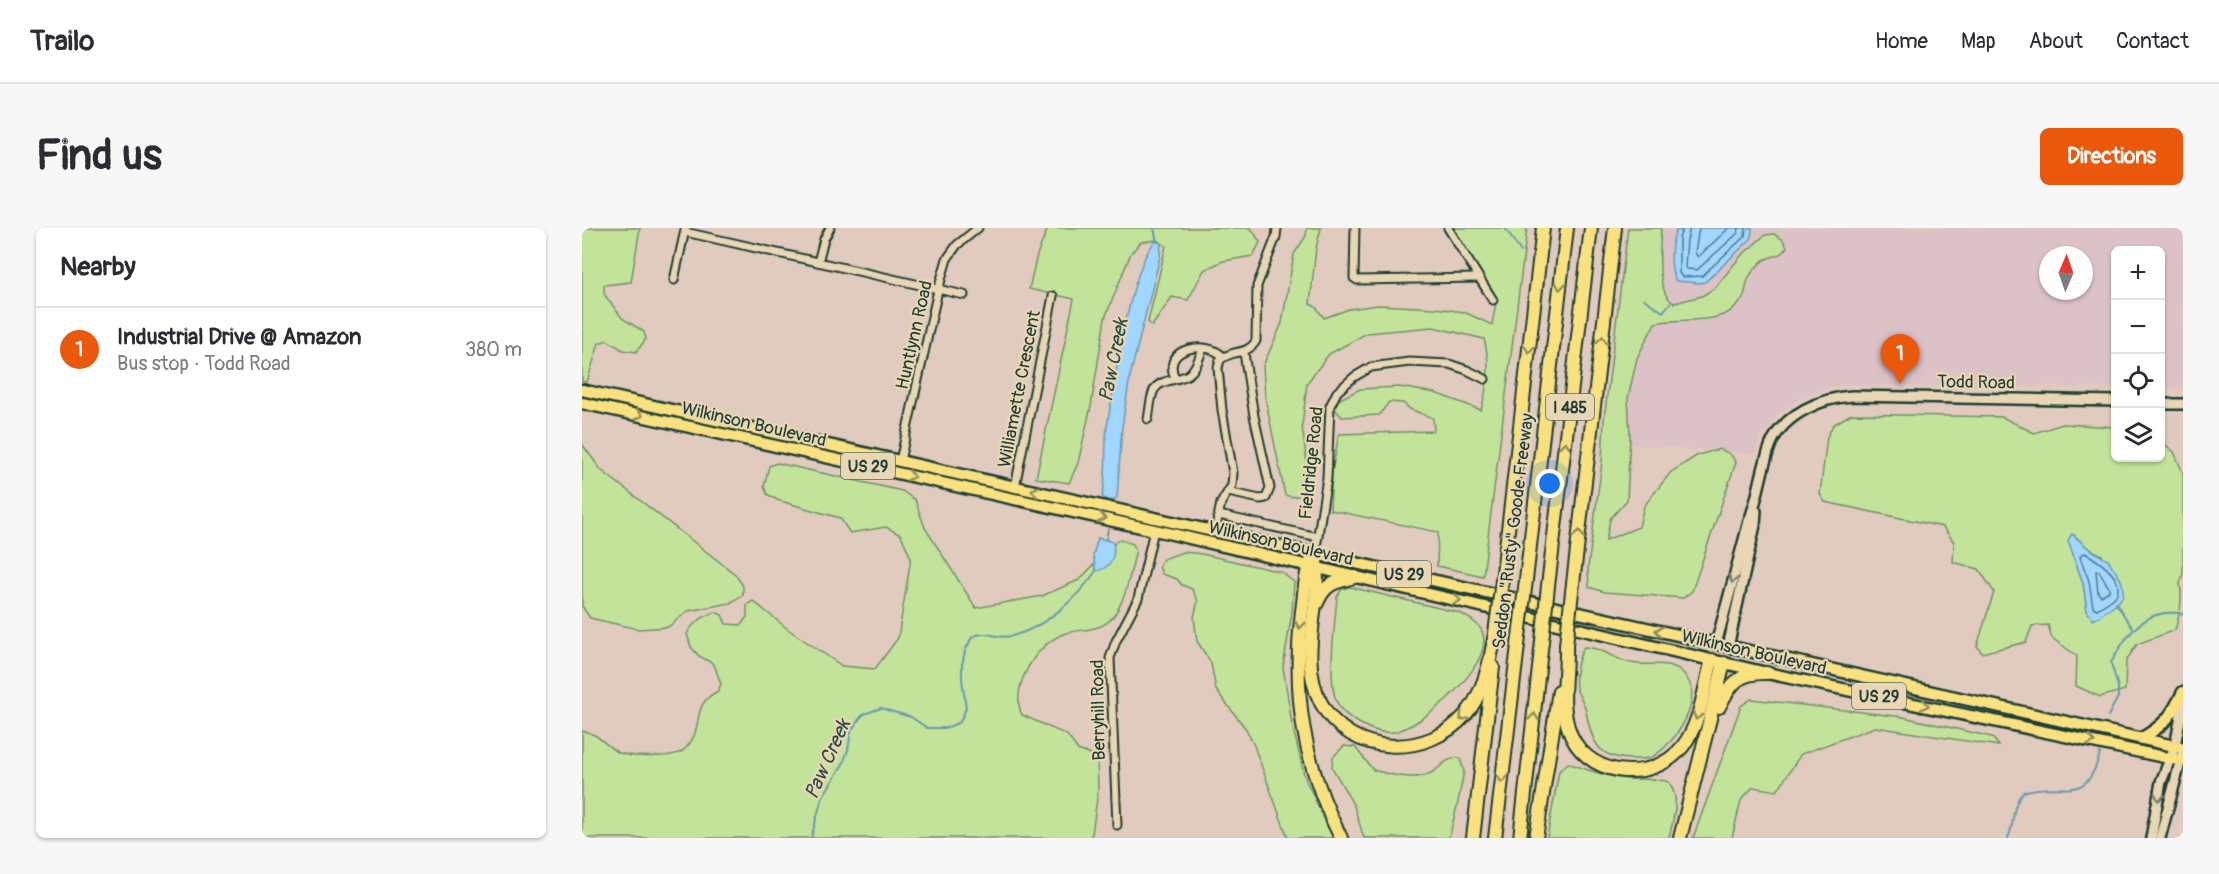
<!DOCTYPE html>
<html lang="en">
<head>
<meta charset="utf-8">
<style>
	:root { --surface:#fff; --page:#f7f7f7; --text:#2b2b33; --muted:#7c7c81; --line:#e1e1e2; --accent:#ea580c }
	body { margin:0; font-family:Pangolin,sans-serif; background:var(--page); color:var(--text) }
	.controls { position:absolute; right:18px; top:18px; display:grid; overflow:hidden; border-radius:9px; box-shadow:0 2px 4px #0004 }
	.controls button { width:54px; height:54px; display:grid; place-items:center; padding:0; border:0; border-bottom:2px solid var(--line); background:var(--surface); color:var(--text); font:30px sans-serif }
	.compass { position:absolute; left:1457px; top:18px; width:54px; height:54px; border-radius:50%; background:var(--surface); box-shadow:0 2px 4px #0004; rotate:2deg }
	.you { position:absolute; left:968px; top:256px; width:21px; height:21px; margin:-15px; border:4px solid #fff; border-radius:50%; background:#1a73e8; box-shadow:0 0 0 9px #1a73e833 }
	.badge { display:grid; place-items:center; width:39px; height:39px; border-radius:50%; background:var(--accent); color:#fff; font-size:20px; font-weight:700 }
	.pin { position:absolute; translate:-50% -50px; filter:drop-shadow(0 2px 3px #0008) }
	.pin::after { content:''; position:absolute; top:32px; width:21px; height:18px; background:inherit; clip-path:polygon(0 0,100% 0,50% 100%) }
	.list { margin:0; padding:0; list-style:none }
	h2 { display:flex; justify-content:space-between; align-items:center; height:78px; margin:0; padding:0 24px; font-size:26px }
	h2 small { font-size:20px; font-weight:400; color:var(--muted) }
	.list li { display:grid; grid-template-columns:39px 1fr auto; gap:18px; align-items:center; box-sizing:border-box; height:84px; padding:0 24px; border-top:2px solid var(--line) }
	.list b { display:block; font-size:22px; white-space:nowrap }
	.list p { margin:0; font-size:20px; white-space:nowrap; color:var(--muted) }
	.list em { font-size:20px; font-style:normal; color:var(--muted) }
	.icon { flex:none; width:33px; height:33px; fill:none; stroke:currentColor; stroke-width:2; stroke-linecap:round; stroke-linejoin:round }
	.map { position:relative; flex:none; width:1601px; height:610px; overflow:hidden; border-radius:9px }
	header { display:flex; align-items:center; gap:36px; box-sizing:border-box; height:84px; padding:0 30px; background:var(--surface); border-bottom:2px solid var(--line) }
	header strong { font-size:28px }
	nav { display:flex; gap:33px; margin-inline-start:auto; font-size:21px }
	.intro { display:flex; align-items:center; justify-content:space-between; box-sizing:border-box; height:144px; padding:0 36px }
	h1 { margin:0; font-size:42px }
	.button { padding:15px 27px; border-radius:9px; background:var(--accent); color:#fff; font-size:21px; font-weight:700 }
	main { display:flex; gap:36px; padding:0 36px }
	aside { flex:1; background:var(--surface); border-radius:9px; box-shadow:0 2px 4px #0004 }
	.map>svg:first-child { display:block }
	.built { fill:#dcc1c6; fill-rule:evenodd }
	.green { fill:#c3e39b; stroke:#719068; stroke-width:1.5; fill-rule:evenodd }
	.water { fill:#a0d6ff; stroke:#6c99ae; stroke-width:1.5 }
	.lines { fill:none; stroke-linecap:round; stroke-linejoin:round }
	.shore { stroke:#537a85; stroke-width:1.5 }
	.stream { stroke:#6c99ae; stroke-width:2 }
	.street-casing { stroke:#1f3d34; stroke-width:11 }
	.secondary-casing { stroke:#1f3d34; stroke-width:14 }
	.primary-casing { stroke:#1f3d34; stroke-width:15 }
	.highway-casing { stroke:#1f3d34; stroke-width:16 }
	.street { stroke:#e8d6b4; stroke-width:7 }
	.secondary { stroke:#e8d6b4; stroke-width:9 }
	.primary { stroke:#fae180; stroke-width:10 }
	.highway { stroke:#fae180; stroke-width:12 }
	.highway-bridge-casing { stroke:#1f3d34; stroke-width:16; stroke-linecap:butt }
	.highway-bridge { stroke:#fae180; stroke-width:12 }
	.oneway { stroke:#8c8f5a }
	.oneway2 { stroke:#79826e }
	.labels { text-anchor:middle; stroke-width:4.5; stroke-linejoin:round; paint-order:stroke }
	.shield { fill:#e8d6b4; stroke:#5b6b5a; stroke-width:1.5 }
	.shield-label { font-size:16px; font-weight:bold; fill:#1f3d34 }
	.street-label { font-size:18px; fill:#1f3d34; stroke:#e8d6b4 }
	.water-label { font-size:20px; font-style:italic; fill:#2c4c48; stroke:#e8d6b4 }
</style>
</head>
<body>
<header>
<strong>Trailo</strong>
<nav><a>Home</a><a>Map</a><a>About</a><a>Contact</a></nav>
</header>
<div class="intro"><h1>Find us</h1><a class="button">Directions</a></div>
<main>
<aside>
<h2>Nearby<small></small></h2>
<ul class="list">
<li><span class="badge">1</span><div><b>Industrial Drive @ Amazon</b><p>Bus stop · Todd Road</p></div><em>380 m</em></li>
</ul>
</aside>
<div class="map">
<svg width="1601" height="610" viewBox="0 0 1601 610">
	<rect width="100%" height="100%" fill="#e1cabe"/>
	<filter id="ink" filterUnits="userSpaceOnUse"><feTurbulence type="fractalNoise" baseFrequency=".0167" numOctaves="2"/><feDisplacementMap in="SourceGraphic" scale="12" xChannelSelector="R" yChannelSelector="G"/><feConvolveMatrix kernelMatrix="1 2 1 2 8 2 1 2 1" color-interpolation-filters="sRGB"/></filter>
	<g filter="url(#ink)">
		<!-- built -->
		<path class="built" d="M1063,0H1601V160H1579L1578,22H1534L1533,159L1263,157L1245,159L1219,169L1197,185L1179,210L1172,226L1034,215ZM1466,27H1502V63H1466Z"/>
		<!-- green -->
		<g class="green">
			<path d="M0,0H58L49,54L22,57V66L40,90L62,104L64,111L54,124L41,122L25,112L17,115L5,154L0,153Z"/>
			<path d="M466,0H669L678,14L671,28L641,33L622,42L606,72L590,69L570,98L566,94L584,18L575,12L559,14L549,25L523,90L509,178L496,235L487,255L454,250L492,71L447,61L455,27Z"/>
			<path d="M725,0H739L734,20L728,76L734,79L742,90L767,81L796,77L853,80L882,84L910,97L914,75L871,0H945L901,348L855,338L856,304L748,282L750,244L757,206L852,203L851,190L828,181L821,175L807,174L797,187L760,189L753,181L756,172L778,161L818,159L853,165L899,182C906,157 909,136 902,111L851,99L785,105L747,126L725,155L720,198L727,250L722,266L710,269L703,267L683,169L681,138L700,95L712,26L724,8Z"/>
			<path d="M1046,0H1079C1078,20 1073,65 1092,75L1120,68L1133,60L1158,29L1183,7L1192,6L1201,12L1205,19C1196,31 1192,26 1182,32C1177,35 1172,42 1169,46C1163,53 1165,64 1160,72C1141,100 1102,88 1073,95L1055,130L1046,170L1048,207L1045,272L1028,291L1024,312L1057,299L1062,278L1089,244L1116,227L1138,221L1148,226L1154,234L1110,363L1101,370L1023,364L1007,359L1006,340L1020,234L1022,192Z"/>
			<path d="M1269,186L1420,189L1452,205L1481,196L1533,199L1534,230H1578L1579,213L1592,224L1601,245V346L1598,355C1601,371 1598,386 1593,402L1555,416L1544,433L1543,462L1518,469L1494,458L1495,428L1470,410L1466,397L1450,398L1444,414L1400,425L1395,418L1412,364L1397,341L1371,334L1372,314L1361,299L1243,274L1238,266L1245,209L1251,197ZM1492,307L1506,320L1520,327L1532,376L1511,391L1505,383L1501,355L1491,326Z"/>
			<path d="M0,216L19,242L153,346L161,358V367L148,375L106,383L86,399L56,401L8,390L0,378Z"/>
			<path d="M195,235L320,263L333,272L343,300L394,380L460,368L497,352L537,311L551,316L554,322C548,344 544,376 528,392C517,403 498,401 484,405C455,414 427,459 440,487L485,507L496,522L515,529L516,563L510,606L507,610H0V503C16,505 22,516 35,524C48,530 94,531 103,521C124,500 107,477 136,463L139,456L132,436L117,428L109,419L105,406C111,394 122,388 134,384L140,387L144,396L159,397L165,389V377L171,373L207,402L260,438L293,441L316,410L329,330L319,307L304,299L268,305L258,290L195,272L185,266L182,258L187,238Z"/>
			<path d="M601,324L620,326L699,344L712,354L710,384L701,439L710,496L723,550L751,610H706L671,515L664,501L634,462L629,435L615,413L612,389L616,373L610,361L600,357L595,351L580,346L577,338L581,331Z"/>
			<path d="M768,359L878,385C886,390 898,395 901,406C911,438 840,500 811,504C799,506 787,501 777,495C766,489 757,482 753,469C746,444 753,396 755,369L760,361Z"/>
			<path d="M1002,419C1020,419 1032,432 1049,435C1066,439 1089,431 1101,445C1125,470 1094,515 1070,529C1065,532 1058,530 1052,531C1016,531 1010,515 1004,483C1003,475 998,470 995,463C991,451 996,429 1002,419Z"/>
			<path d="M1169,471L1321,489L1410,509L1417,518L1293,499L1219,526L1195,563L1171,559L1159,572L1150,610H1111L1159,478Z"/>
			<path d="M762,518L773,519L791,542C808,546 832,554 849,545C862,538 862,530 878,530L882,543L876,574L867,610H782L772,578L750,539L751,529Z"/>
			<path d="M986,535C1005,542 1025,549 1045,551C1060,552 1073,550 1087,554C1099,572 1091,590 1087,610H965L977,543Z"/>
		</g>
		<!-- water -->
		<g class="water">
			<path d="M1110,0H1170L1169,11L1123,54L1117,55L1094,53C1087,42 1088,15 1094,3Z"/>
			<path d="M575,12L579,16L578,29L548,148L540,199L535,270C529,274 524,273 520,268C526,247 522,220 525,199C531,164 549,31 575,12Z"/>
			<path d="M1490,306L1506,320L1527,333L1539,352L1541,359V368L1535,376L1511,392L1505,383L1501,355L1486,312Z"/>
			<path d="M516,310L531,314C534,328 529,341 514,343L511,327Z"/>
		</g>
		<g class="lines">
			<!-- shore -->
			<g class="shore">
				<path d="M1101,0L1097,10V45L1100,49L1120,48L1163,8L1164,0"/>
				<path d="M1108,0L1105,12L1103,39L1105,41L1115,42L1156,5L1157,0"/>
				<path d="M1117,0L1113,25L1116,29L1147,0"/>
				<path d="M1503,325C1514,331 1542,349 1535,366C1532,372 1520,378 1515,381L1511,379L1507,353L1498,329L1500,326Z"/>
				<path d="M1514,343H1517L1527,360V363L1519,368L1516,365Z"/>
			</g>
			<!-- stream -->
			<g class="stream">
				<path d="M572,0L575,14"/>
				<path d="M923,0L939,24"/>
				<path d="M1062,71L1081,84L1088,75"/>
				<path d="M524,312L526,301"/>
				<path d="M1534,375L1551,401"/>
				<path d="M1526,488L1536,469V459L1529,435C1544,406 1565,378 1601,386"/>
				<path d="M229,610L240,570L261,536L266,522L269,503L278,490L282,486L299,480L308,483L329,489L345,500H364L378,494L384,480L380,451V437L383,423L390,409C404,401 416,412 430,408C463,400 495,370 514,343"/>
				<path d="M1426,610C1433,595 1429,577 1441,564C1480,551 1504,580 1518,525"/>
			</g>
			<defs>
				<g id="street">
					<path d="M773,0L772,50L775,52L896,50"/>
					<path d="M866,0L911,72"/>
					<path d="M103,4L382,67"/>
					<path d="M236,34L242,11L248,0"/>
					<path d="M92,52L103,2"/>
					<path d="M593,150C578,118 628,112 641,129"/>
					<path d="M566,191C568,182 568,170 572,162C579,150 598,153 607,146C614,141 617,130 621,121"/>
					<path d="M318,233L356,62L365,31L375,17L396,0"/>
					<path d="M433,259L471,68"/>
					<path d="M646,264L678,271L684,270L688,260L672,188L662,125"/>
					<path d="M637,287L736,309"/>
					<path d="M633,304L639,275L650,257L651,245L640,182L636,140L638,132C650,121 665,128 674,113L675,58L694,9L695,0"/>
					<path d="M733,326L745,250L748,178L755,164L772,149L789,139L827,134L867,136L885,142L903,151"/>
					<path d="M535,597L528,430L534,413L556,371L572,302"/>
				</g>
				<g id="secondary">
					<path d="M1578,176H1601"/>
					<path d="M1134,416L1167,293C1177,268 1179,241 1189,216C1202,186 1239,170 1270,168L1534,173"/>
					<path d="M1146,419L1173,297L1174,283"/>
					<path d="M1569,610L1579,554L1593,518L1601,477"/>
					<path d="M1578,610L1601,524"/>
				</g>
				<g id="primary">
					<path d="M0,162L1601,520"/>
					<path d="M0,175L586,305L1185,445L1601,533"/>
					<path d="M1560,510C1583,497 1590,487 1601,464"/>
				</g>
				<g id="highway">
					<path d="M733,326C742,375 714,427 739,475C768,529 846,531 884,486C902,465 909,432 913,405"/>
					<path d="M733,326C722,343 723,363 720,383C710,467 721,535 759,610"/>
					<path d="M921,345L961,0"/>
					<path d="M944,352L985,0"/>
					<path d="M966,358L1009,0"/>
					<path d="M990,364L1033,0"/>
					<path d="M735,375C743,355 753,354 773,349"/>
					<path d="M984,417C985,444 978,473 986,499C1000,549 1070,558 1101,518C1119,494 1122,460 1130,432"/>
					<path d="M1137,479C1149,455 1157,444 1185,445"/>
					<path d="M891,610L911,439"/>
					<path d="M913,610L937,409"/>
					<path d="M938,610L960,413"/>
					<path d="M954,610L977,463"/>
					<path d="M1098,610L1142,435"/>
				</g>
			</defs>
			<!-- street casing -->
			<use href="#street" class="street-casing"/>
			<!-- secondary casing -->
			<use href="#secondary" class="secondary-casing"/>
			<!-- primary casing -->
			<use href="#primary" class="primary-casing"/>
			<!-- highway casing -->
			<use href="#highway" class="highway-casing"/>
			<!-- street -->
			<use href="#street" class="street"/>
			<!-- secondary -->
			<use href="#secondary" class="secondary"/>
			<!-- primary -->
			<use href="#primary" class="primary"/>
			<!-- highway -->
			<use href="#highway" class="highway"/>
			<defs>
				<g id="highway-bridge">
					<path d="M913,405L921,345"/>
					<path d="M937,409L944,352"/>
					<path d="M960,413L966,358"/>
					<path d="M984,417L990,364"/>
				</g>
			</defs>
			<!-- highway-bridge casing -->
			<use href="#highway-bridge" class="highway-bridge-casing"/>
			<!-- highway-bridge -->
			<use href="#highway-bridge" class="highway-bridge"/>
		</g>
		<!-- one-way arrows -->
		<defs><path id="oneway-chevron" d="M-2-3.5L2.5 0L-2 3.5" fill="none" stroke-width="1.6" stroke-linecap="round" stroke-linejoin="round" transform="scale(1.5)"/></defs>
		<g class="oneway">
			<use href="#oneway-chevron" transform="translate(978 58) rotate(97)"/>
			<use href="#oneway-chevron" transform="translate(1020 112) rotate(-83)"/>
			<use href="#oneway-chevron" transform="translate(947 121) rotate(97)"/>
			<use href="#oneway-chevron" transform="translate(57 187) rotate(13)"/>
			<use href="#oneway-chevron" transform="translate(983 217) rotate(-83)"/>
			<use href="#oneway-chevron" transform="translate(329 248) rotate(12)"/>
			<use href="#oneway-chevron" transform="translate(453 263) rotate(-167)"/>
			<use href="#oneway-chevron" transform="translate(520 290) rotate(13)"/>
			<use href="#oneway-chevron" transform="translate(997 306) rotate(-83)"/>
			<use href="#oneway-chevron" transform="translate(875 372) rotate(12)"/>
			<use href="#oneway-chevron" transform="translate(718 397) rotate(96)"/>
			<use href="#oneway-chevron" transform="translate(1077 403) rotate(-167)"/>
			<use href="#oneway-chevron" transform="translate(1343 477) rotate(12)"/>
			<use href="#oneway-chevron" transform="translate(1115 488) rotate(108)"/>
			<use href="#oneway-chevron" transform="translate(881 489) rotate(133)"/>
			<use href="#oneway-chevron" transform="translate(952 489) rotate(-84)"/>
			<use href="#oneway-chevron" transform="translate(1509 513) rotate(12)"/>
			<use href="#oneway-chevron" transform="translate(920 551) rotate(97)"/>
		</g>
		<g class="oneway2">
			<use href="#oneway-chevron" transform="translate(1151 351) rotate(105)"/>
			<use href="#oneway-chevron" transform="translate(1577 569) rotate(101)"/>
		</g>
	</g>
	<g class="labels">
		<!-- shield labels -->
		<g class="shield">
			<rect x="964" y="166" width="48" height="26" rx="4.5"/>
			<rect x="259" y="225" width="54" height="26" rx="4.5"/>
			<rect x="795" y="333" width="54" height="26" rx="4.5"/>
			<rect x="1270" y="455" width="54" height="26" rx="4.5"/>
		</g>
		<g class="shield-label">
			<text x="988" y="185">I 485</text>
			<text x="286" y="244">US 29</text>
			<text x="822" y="352">US 29</text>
			<text x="1297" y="474">US 29</text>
		</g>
		<!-- street labels -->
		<g class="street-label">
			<text transform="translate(332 107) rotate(-77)" y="6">Huntlynn Road</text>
			<text transform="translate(1394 154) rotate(1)" y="6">Todd Road</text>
			<text transform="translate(437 161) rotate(-79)" y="6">Williamette Crescent</text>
			<text transform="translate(172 196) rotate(13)" y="6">Wilkinson Boulevard</text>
			<text transform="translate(729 235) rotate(-84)" y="6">Fieldridge Road</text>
			<text transform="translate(931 303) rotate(-83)" y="6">Seddon "Rusty" Goode Freeway</text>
			<text transform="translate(699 315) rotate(13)" y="6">Wilkinson Boulevard</text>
			<text transform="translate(1172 424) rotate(13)" y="6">Wilkinson Boulevard</text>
			<text transform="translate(516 482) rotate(-91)" y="6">Berryhill Road</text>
		</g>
		<!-- water labels -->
		<g class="water-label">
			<text transform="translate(531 132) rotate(-79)" y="7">Paw Creek</text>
			<text transform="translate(245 531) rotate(-66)" y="7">Paw Creek</text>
		</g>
	</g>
</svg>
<div class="controls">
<button>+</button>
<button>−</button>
<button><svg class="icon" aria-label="locate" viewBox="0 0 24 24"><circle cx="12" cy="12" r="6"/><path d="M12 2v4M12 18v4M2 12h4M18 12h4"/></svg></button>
<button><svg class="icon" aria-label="layers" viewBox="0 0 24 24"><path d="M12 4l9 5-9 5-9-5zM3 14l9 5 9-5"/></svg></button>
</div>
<svg class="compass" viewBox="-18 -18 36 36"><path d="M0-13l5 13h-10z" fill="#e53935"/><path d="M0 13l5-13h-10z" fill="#7c7c81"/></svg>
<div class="you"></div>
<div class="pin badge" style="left:1318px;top:156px">1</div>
</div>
</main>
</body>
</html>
